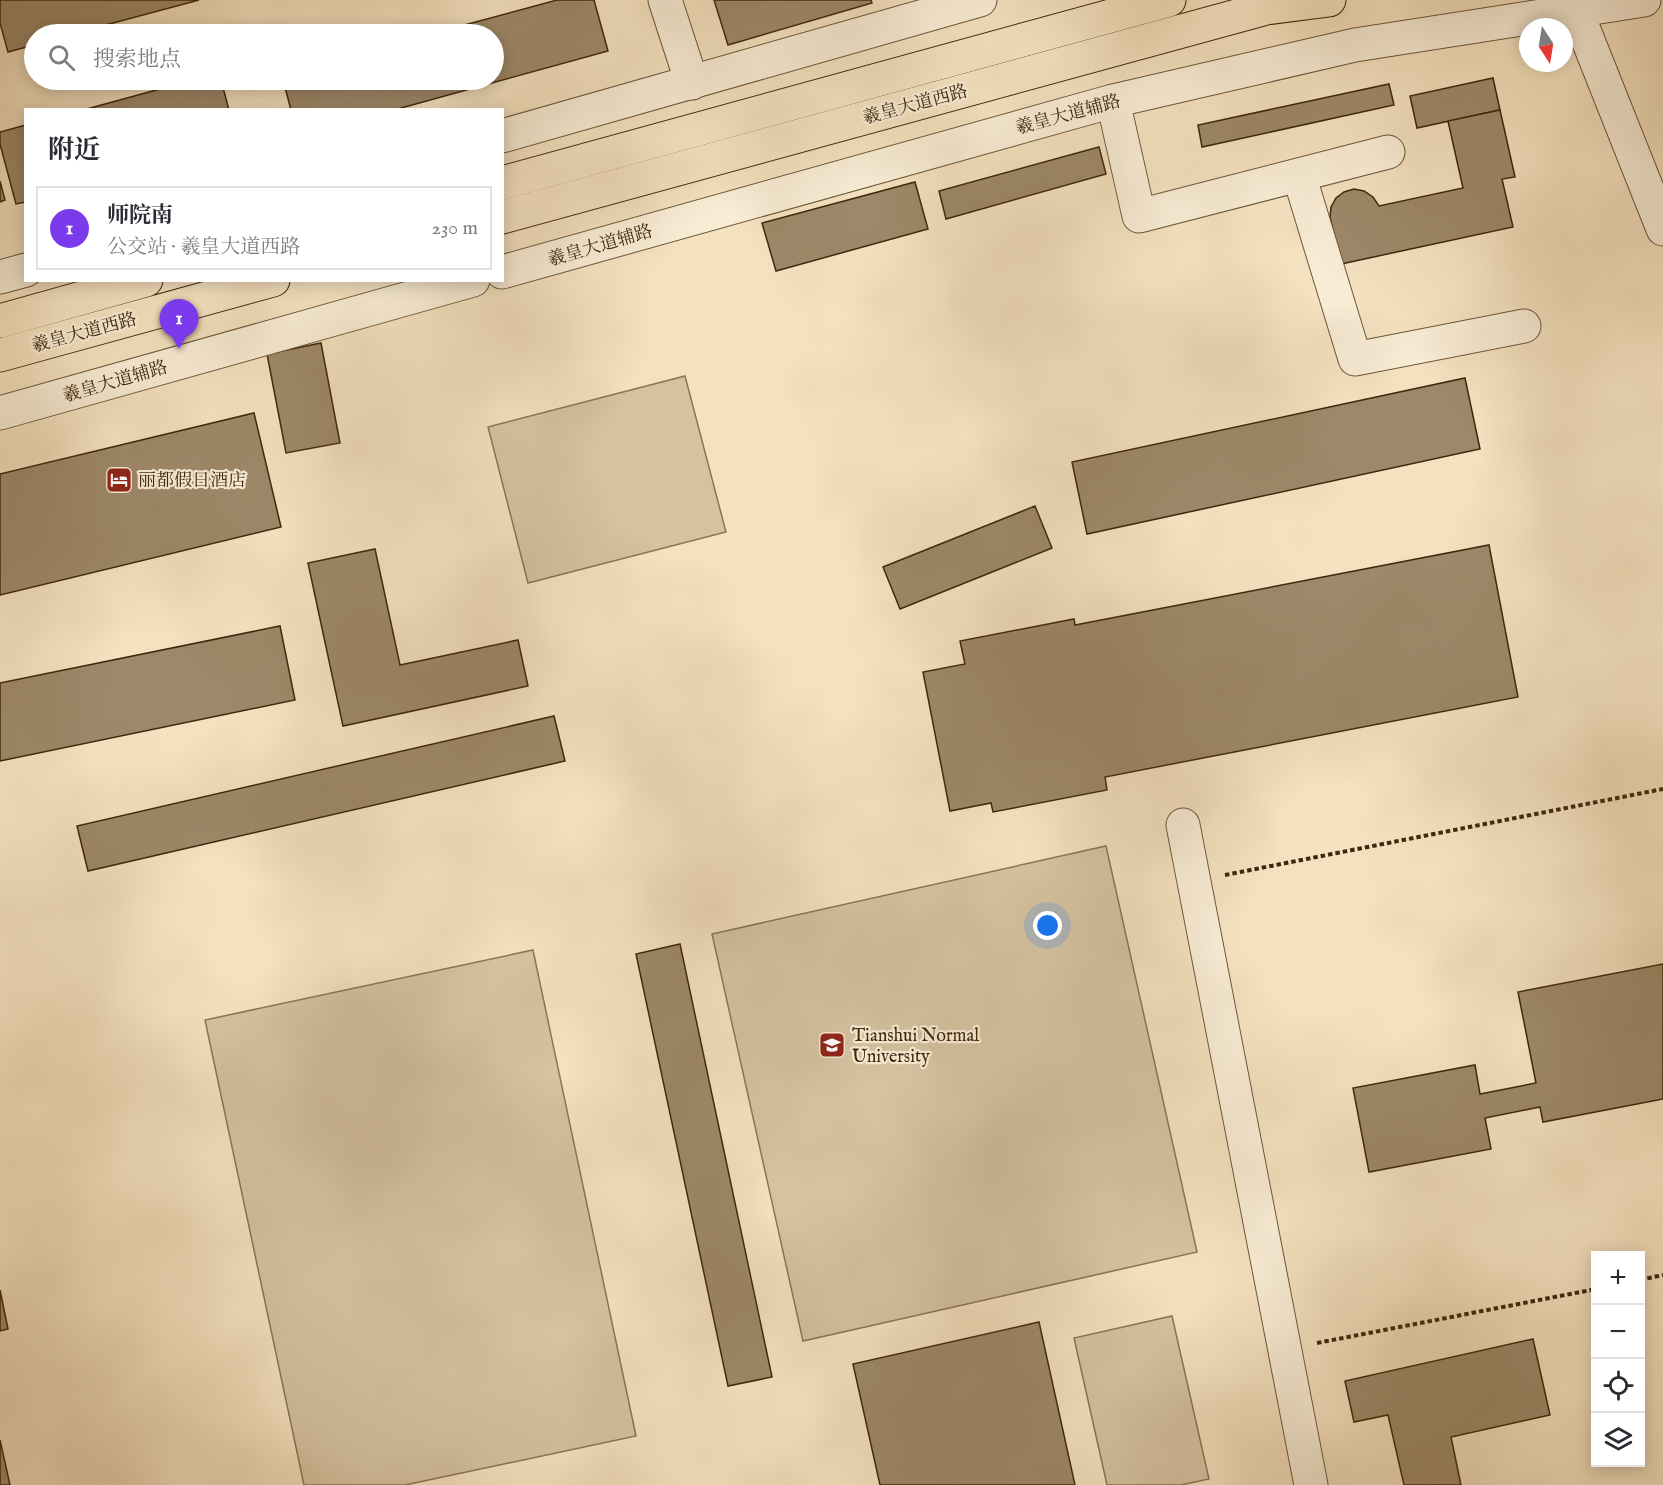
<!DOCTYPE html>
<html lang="zh">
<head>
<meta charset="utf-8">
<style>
	:root { --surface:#fff; --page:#f7f7f7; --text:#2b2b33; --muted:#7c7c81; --line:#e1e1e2; --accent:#7c3aed }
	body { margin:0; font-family:"IM FELL English","Noto Serif SC",serif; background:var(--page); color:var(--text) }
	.controls { position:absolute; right:18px; bottom:18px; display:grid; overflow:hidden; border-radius:0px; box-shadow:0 3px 15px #0003 }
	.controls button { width:54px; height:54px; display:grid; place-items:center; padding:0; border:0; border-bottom:2px solid var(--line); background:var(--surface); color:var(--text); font:30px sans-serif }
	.compass { position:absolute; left:1519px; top:18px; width:54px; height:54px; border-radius:50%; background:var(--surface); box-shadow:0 3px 15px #0003; rotate:168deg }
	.you { position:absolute; left:1048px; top:926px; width:21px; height:21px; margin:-15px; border:4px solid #fff; border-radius:50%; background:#1a73e8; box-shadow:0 0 0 9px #1a73e833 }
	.badge { display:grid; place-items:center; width:39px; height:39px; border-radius:50%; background:var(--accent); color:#fff; font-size:20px; font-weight:700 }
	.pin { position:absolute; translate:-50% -50px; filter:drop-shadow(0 2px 3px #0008) }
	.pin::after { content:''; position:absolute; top:32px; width:21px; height:18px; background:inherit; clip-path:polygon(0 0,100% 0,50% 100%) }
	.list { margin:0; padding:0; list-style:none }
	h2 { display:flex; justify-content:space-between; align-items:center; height:78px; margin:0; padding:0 24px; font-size:26px }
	h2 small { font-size:20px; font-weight:400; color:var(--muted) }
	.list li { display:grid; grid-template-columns:39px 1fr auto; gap:18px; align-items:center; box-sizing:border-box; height:84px; margin:0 12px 12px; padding:0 12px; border:2px solid var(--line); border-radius:0px }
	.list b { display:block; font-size:22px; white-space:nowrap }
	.list p { margin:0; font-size:20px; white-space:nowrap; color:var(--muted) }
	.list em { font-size:20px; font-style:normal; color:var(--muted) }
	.icon { flex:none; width:33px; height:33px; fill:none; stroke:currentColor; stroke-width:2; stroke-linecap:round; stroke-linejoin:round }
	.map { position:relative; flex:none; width:1663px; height:1485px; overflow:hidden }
	.search { position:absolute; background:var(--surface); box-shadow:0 3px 15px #0003; left:24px; top:24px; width:480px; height:66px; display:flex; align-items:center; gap:15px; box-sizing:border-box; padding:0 21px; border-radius:33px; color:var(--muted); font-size:22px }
	.panel { position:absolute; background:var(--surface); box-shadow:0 3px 15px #0003; left:24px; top:108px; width:480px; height:174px; border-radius:0px }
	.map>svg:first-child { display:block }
	.green { fill:#d5c2a1; stroke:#8a7556; stroke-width:1.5 }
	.building { fill:#9d8869; stroke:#3e280c; stroke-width:1.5 }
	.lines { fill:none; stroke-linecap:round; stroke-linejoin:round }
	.minor-casing { stroke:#6c5639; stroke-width:35 }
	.major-casing { stroke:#3e280c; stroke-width:35 }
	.path { stroke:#3e280c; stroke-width:4; stroke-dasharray:4.5 3; stroke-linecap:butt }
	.minor { stroke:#f8ecd5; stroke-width:33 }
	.major { stroke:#f4e1bf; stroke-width:33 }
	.labels { text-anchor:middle; stroke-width:4.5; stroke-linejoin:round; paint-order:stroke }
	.street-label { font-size:18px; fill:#3e280c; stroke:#f8ecd5 }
	.poi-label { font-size:18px; fill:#3e280c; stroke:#f8ecd5; text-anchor:start }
</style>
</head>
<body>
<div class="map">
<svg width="1663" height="1485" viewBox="0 0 1663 1485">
	<rect width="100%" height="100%" fill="#f4e1bf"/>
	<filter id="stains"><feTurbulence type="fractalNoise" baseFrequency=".00333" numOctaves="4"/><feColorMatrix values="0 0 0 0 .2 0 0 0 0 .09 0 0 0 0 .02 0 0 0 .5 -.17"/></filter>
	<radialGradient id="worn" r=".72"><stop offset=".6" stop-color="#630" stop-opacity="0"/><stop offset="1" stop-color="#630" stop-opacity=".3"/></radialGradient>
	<!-- green -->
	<g class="green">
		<path d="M685,376L726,532L528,583L488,427Z"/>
		<path d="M1106,846L1197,1252L803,1341L712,934Z"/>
		<path d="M533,950L636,1436L405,1485H304L205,1020Z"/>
		<path d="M1172,1316L1209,1479L1181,1485H1107L1074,1338Z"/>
	</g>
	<!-- building -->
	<g class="building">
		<path d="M0,0H199L72,34H34V45L8,52L0,23Z"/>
		<path d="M557,0H594L608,51L394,110H291L283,80H494V34H431Z"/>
		<path d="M714,0H871L872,3L728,45Z"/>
		<path d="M1493,78L1500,110L1417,128L1410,96Z"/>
		<path d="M193,80H221L229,110H83Z"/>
		<path d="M1389,84L1394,105L1202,147L1198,125Z"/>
		<path d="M1500,110L1515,177L1502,179L1513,227L1341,264L1330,217L1331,207L1336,198L1344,192L1354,189L1364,191L1373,197L1379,206L1463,188L1448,121Z"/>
		<path d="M26,125V202L16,204L0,144V132Z"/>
		<path d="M1099,147L1106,174L946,219L939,191Z"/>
		<path d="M0,181L5,200L0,202Z"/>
		<path d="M915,182L928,229L776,271L762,223Z"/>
		<path d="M321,343L340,443L286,453L267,354Z"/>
		<path d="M1465,378L1480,449L1087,534L1072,462Z"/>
		<path d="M254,413L281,527L0,595V474Z"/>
		<path d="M1035,506L1052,548L900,609L883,567Z"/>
		<path d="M1489,545L1518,697L1105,777L1107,790L993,812L991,803L950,811L923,672L965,664L960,641L1074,619L1075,625Z"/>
		<path d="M375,549L400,665L518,640L528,686L343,726L308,563Z"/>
		<path d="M280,626L295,700L0,761V683Z"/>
		<path d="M554,716L565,761L88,871L77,826Z"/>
		<path d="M680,944L772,1377L728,1386L636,954Z"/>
		<path d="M1663,964V1099L1543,1122L1540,1107L1485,1118L1491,1149L1369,1172L1353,1088L1475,1065L1480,1094L1536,1083L1518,992Z"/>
		<path d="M0,1290L8,1329L0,1331Z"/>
		<path d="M1039,1322L1075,1485H880L853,1364Z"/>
		<path d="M1533,1339L1550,1415L1451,1437L1461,1485H1404L1388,1415L1354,1422L1345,1381Z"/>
		<path d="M0,1440L10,1485H0Z"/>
	</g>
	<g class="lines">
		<defs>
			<g id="minor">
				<path d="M665,0L692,83"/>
				<path d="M1576,10L1663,229"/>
				<path d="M1113,101L1139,216L1388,152"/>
				<path d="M502,136L980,0"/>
				<path d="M1299,175L1355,359L1524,326"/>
				<path d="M502,272L1113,101L1355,45L1644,0"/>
				<path d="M0,277L26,270"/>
				<path d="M0,413L473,280"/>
				<path d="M1183,825L1311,1485"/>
			</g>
			<g id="major">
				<path d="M502,183L1169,0"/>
				<path d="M502,217L1266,8L1329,0"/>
				<path d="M0,321L146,280"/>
				<path d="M0,355L273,280"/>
			</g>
		</defs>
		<!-- minor casing -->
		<use href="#minor" class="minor-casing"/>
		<!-- major casing -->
		<use href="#major" class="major-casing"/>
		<!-- path -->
		<g class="path">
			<path d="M1225,875L1663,789"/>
			<path d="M1640,1280L1663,1275"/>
			<path d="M1317,1343L1596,1289"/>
		</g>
		<!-- minor -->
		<use href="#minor" class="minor"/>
		<!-- major -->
		<use href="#major" class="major"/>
	</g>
	<!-- icons -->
	<defs>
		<symbol id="hotel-square" viewBox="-11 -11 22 22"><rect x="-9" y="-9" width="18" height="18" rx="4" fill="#8f2418" stroke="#f8ecd5"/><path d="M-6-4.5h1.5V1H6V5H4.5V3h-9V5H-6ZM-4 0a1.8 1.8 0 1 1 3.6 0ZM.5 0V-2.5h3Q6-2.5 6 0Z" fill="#fff"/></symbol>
		<symbol id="university-square" viewBox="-11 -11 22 22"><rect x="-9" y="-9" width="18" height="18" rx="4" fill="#8f2418" stroke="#f8ecd5"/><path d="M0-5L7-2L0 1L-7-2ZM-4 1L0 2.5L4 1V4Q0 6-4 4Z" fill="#fff"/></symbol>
	</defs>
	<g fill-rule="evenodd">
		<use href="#hotel-square" x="104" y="465" width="30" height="30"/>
		<use href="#university-square" x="817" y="1030" width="30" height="30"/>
	</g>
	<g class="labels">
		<!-- street labels -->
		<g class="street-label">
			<text transform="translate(915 104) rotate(-15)" y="6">羲皇大道西路</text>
			<text transform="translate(1068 114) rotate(-15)" y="6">羲皇大道辅路</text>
			<text transform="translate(600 245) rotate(-16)" y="6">羲皇大道辅路</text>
			<text transform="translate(84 332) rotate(-15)" y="6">羲皇大道西路</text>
			<text transform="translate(115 381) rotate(-16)" y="6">羲皇大道辅路</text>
		</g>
		<!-- poi labels -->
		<g class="poi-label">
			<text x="138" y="486">丽都假日酒店</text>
			<text x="852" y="1041">Tianshui Normal<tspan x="852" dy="21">University</tspan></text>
		</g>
	</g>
	<rect width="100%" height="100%" filter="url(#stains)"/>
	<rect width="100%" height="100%" fill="url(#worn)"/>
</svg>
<div class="controls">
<button>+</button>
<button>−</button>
<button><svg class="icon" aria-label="locate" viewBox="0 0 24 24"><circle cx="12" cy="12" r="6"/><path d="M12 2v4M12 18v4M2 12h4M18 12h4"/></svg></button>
<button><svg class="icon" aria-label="layers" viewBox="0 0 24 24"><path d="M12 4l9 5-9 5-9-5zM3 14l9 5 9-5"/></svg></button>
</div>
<svg class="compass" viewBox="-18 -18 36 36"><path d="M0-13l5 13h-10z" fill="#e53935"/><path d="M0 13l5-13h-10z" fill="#7c7c81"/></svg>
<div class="you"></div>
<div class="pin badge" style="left:179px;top:349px">1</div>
<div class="search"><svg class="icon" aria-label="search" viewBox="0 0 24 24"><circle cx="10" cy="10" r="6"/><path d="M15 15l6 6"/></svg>搜索地点</div>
<section class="panel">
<h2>附近<small></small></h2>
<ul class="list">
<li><span class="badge">1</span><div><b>师院南</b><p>公交站 · 羲皇大道西路</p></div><em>230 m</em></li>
</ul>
</section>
</div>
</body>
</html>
